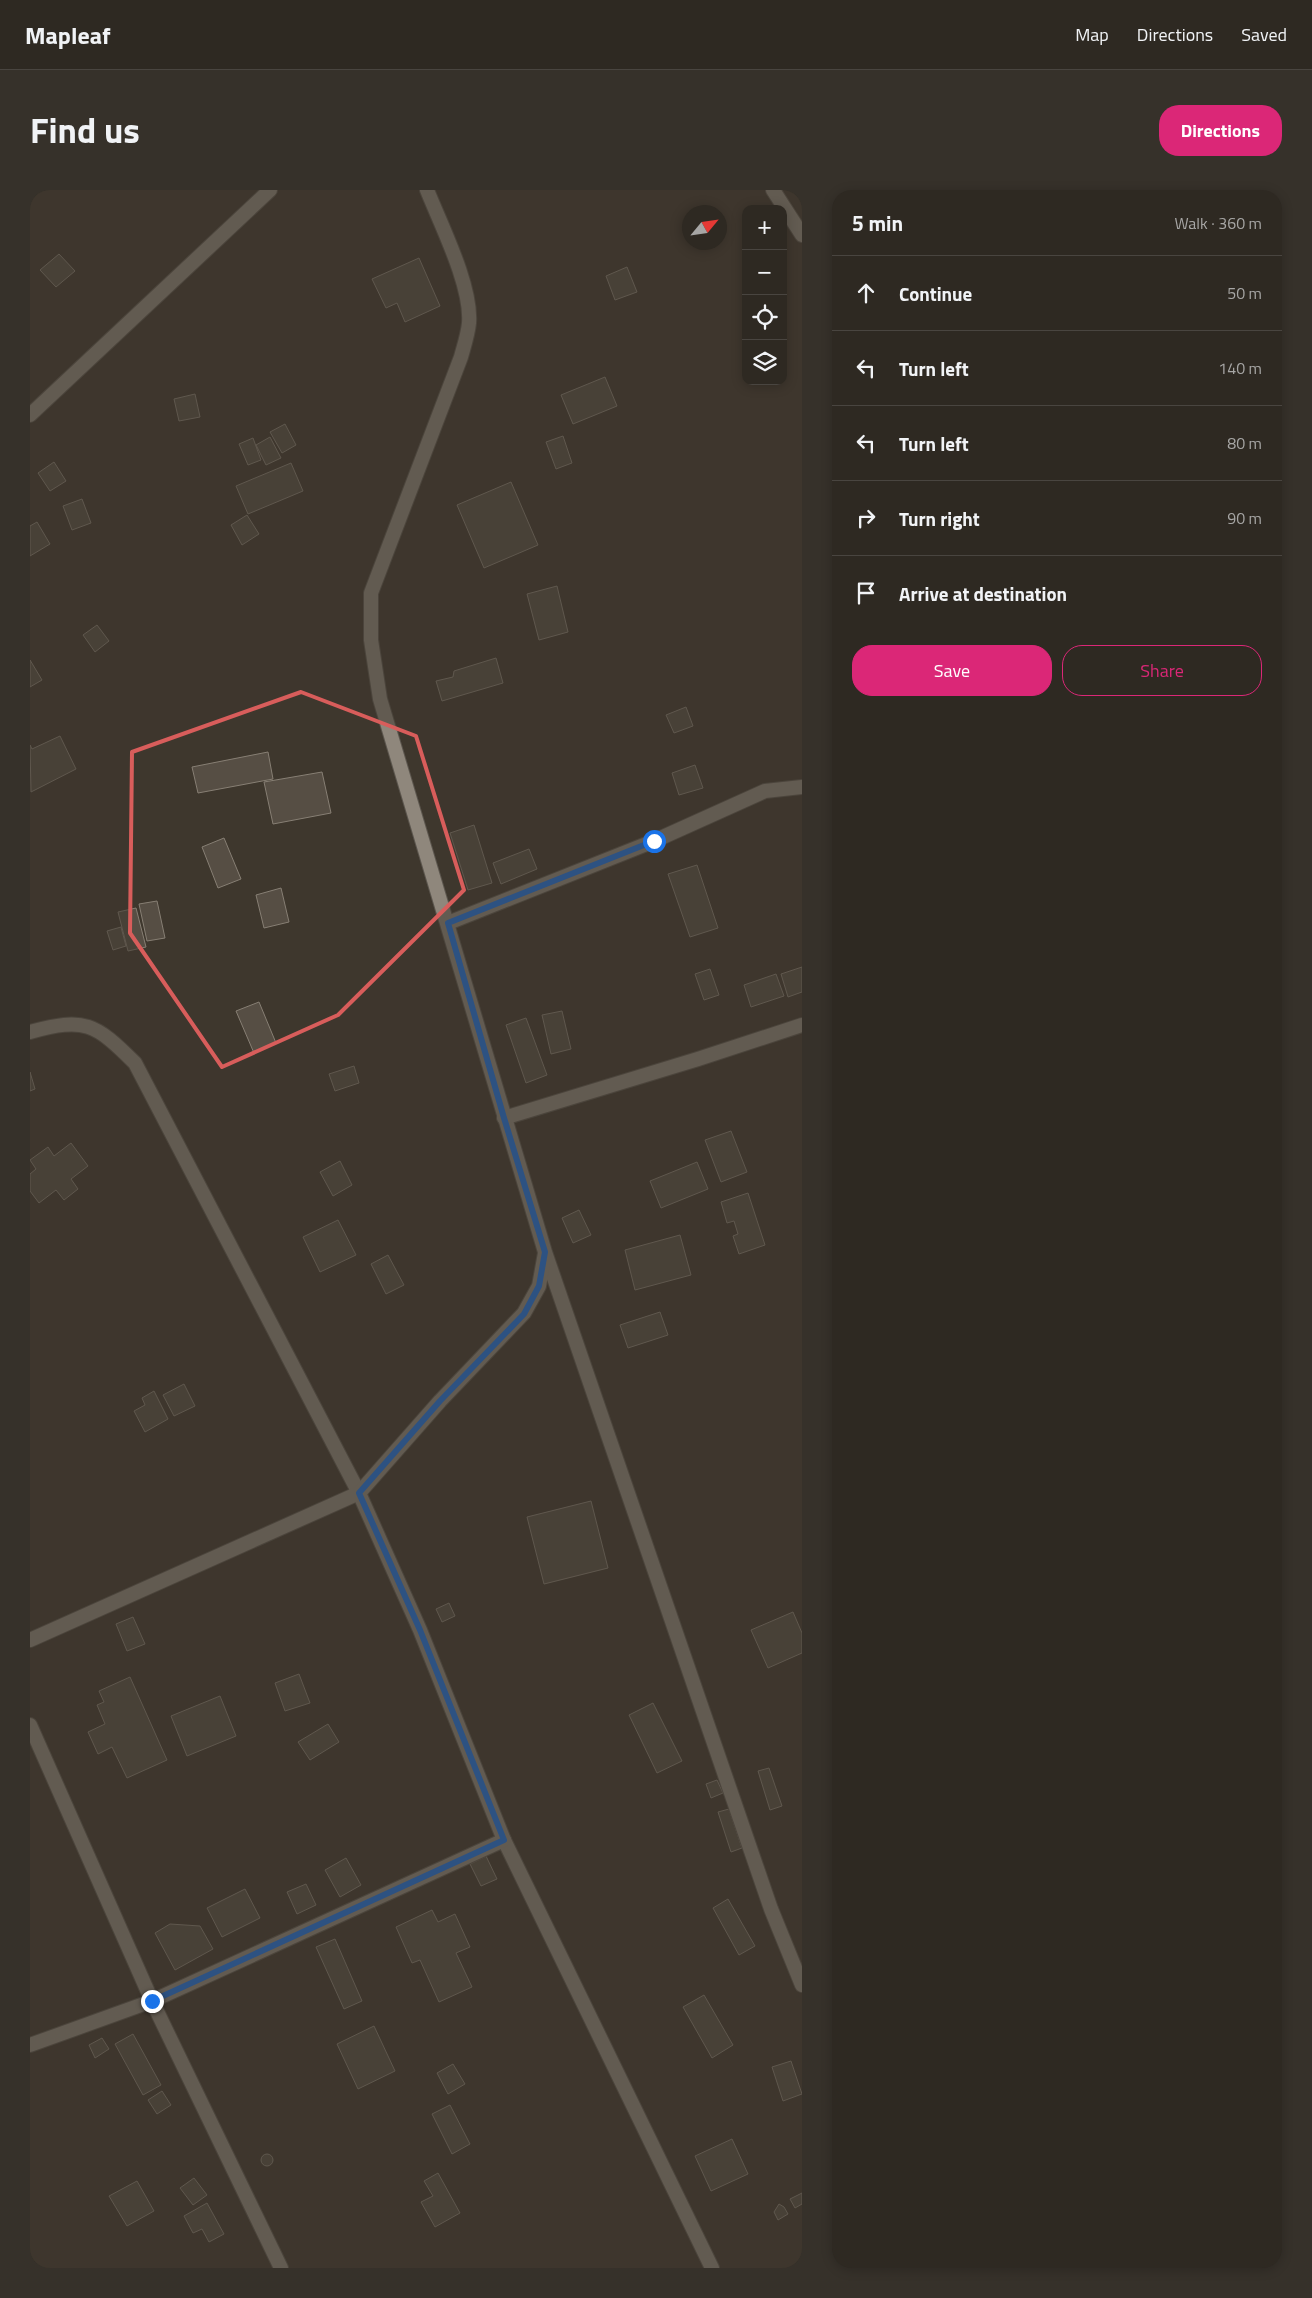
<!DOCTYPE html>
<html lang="en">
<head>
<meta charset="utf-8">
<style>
	:root { --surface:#2e2922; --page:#36312a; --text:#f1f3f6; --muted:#a7a6a5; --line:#494540; --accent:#db2777 }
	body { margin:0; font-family:"Titillium Web",sans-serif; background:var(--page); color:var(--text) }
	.controls { position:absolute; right:15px; top:15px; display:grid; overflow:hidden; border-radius:10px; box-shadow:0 2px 12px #0003 }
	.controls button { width:45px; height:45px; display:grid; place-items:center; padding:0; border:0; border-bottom:1px solid var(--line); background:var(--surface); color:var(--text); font:25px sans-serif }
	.compass { position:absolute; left:652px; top:15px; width:45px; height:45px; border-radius:50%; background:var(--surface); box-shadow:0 2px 12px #0003; rotate:61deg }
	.stop { position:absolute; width:15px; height:15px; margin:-11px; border:4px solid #1a73e8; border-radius:50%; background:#fff }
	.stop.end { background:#1a73e8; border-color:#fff; box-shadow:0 1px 5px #0008 }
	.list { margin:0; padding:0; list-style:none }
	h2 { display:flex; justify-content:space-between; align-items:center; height:65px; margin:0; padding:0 20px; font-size:21px }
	h2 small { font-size:16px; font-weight:400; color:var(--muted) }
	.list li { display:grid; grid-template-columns:32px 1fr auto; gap:15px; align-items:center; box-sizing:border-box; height:75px; padding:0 20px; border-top:1px solid var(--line) }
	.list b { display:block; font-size:19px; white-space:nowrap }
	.list em { font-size:16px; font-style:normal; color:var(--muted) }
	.actions { display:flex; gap:10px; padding:15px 20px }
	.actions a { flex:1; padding:11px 0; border:1px solid var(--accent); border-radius:20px; text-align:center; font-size:18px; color:var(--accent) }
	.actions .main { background:var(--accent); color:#fff }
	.icon { flex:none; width:28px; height:28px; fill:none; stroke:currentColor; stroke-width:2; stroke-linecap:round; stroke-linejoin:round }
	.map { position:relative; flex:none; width:772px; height:2078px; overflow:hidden; border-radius:20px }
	header { display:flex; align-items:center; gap:30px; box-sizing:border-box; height:70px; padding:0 25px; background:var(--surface); border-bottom:1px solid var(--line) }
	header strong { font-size:24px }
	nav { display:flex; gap:28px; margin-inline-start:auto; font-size:18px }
	.intro { display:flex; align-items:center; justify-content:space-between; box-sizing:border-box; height:120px; padding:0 30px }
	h1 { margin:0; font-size:35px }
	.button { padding:12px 22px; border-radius:20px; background:var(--accent); color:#fff; font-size:18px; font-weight:700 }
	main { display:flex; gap:30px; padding:0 30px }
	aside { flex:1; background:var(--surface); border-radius:20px; box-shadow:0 2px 12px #0003 }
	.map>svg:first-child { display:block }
	.building { fill:#564e44; stroke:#877f74 }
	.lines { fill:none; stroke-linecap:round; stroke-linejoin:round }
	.minor-casing { stroke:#5c564e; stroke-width:16 }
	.minor { stroke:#8f877c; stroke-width:14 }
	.route { stroke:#1a73e8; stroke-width:6 }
	.marked { fill:none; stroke:#d85d5b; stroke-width:4; stroke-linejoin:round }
</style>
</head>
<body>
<header>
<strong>Mapleaf</strong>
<nav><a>Map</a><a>Directions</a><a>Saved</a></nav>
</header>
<div class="intro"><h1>Find us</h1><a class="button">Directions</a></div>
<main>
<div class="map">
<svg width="772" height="2078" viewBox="0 0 772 2078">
	<rect width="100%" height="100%" fill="#3e372d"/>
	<!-- building -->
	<g class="building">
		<path d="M29,64L45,81L26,97L10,80Z"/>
		<path d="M389,68L410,116L375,132L367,113L356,118L342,89Z"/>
		<path d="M597,77L607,102L585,110L576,86Z"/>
		<path d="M575,187L587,216L543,234L531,205Z"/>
		<path d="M165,204L170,227L149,231L144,209Z"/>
		<path d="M255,234L266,255L252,263L240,242Z"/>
		<path d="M533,246L542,273L526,279L516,252Z"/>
		<path d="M240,247L251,268L236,275L226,255Z"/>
		<path d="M223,248L231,270L218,275L209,254Z"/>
		<path d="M24,272L36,291L20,301L8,283Z"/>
		<path d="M261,273L273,301L218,324L206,296Z"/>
		<path d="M481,292L508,355L454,378L427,315Z"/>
		<path d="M52,309L61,333L42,340L33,316Z"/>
		<path d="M217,325L229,344L212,355L201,335Z"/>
		<path d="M7,332L20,354L0,366V336Z"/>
		<path d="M527,396L538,442L509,450L497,404Z"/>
		<path d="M67,435L79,451L65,462L53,445Z"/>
		<path d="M466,468L473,493L412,511L406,491L423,487L424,481Z"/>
		<path d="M0,470L12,490L0,497Z"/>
		<path d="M656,517L663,536L644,543L636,525Z"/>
		<path d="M30,546L46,579L1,602L0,555L2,559Z"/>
		<path d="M238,562L243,589L168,603L162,577Z"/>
		<path d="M665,575L673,598L649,605L642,583Z"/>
		<path d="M292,582L301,623L243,634L234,592Z"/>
		<path d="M444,635L462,693L438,700L420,643Z"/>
		<path d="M194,648L211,689L188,698L172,657Z"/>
		<path d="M499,659L507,679L471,694L463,673Z"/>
		<path d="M667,675L688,738L660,747L638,684Z"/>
		<path d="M251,698L259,732L234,738L226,705Z"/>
		<path d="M127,711L135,748L117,751L109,714Z"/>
		<path d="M106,718L116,757L98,761L88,722Z"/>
		<path d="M91,737L96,756L83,760L77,741Z"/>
		<path d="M772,777V802L758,807L751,784Z"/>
		<path d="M680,779L689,805L674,810L665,784Z"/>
		<path d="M746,784L754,806L721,817L714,795Z"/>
		<path d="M229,812L246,853L224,863L206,821Z"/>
		<path d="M532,821L541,859L521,864L512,825Z"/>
		<path d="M496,828L517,885L496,893L476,835Z"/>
		<path d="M324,876L329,893L305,901L299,884Z"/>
		<path d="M0,882L5,899L0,901Z"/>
		<path d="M701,941L717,982L691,992L675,950Z"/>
		<path d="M41,953L58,976L41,989L48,999L34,1010L26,1000L9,1013L0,1001V984L6,979L0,970L18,957L24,966Z"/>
		<path d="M310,971L322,995L303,1006L290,982Z"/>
		<path d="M667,972L678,999L631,1018L620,991Z"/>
		<path d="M718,1003L735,1055L709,1064L703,1046L708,1044L704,1031L697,1033L691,1012Z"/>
		<path d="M549,1020L561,1045L543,1053L532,1028Z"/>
		<path d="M308,1030L326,1065L290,1082L273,1047Z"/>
		<path d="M650,1045L661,1085L605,1100L595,1060Z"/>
		<path d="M358,1065L374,1095L356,1104L341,1074Z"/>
		<path d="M630,1122L638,1145L598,1158L590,1135Z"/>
		<path d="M154,1194L165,1216L144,1226L133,1205Z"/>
		<path d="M124,1201L138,1229L115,1242L104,1221L115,1215L112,1208Z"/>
		<path d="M561,1311L578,1378L514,1394L497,1327Z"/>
		<path d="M419,1413L425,1426L412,1432L406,1419Z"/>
		<path d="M763,1422L772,1443V1463L738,1478L721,1440Z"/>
		<path d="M103,1427L115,1454L97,1461L86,1434Z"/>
		<path d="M269,1484L280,1513L255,1521L245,1493Z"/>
		<path d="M100,1487L137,1570L97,1588L82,1557L68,1564L58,1542L75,1534L67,1515L74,1512L69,1501Z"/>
		<path d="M190,1506L206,1546L157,1566L141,1526Z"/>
		<path d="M623,1513L652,1571L627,1583L599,1525Z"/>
		<path d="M298,1534L309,1552L280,1570L268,1552Z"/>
		<path d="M739,1578L752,1616L740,1620L728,1581Z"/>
		<path d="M687,1590L693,1603L681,1608L676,1594Z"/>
		<path d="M699,1619L712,1658L701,1662L688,1622Z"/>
		<path d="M456,1666L467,1689L451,1696L440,1674Z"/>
		<path d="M316,1668L331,1695L310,1707L295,1680Z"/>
		<path d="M276,1694L286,1715L267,1724L257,1702Z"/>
		<path d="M215,1699L230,1728L192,1747L177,1718Z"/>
		<path d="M698,1709L725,1756L709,1765L683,1718Z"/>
		<path d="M402,1720L408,1732L425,1724L440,1757L426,1763L442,1797L409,1812L390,1770L382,1773L366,1737Z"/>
		<path d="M140,1734L170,1736L183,1759L145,1780L125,1743Z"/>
		<path d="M305,1749L332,1811L314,1819L286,1757Z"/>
		<path d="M674,1805L703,1855L682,1868L653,1817Z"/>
		<path d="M344,1836L365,1881L328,1899L307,1854Z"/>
		<path d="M103,1844L131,1895L113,1905L85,1854Z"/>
		<path d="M72,1848L79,1859L65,1868L59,1855Z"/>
		<path d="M761,1871L772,1904L753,1911L742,1877Z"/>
		<path d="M423,1874L435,1894L418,1904L407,1883Z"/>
		<path d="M132,1901L141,1915L127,1924L118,1910Z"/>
		<path d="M420,1915L440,1954L422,1964L402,1924Z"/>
		<path d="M702,1949L718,1984L681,2001L665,1966Z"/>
		<circle cx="237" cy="1970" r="6"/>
		<path d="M408,1983L430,2023L405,2037L391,2012L403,2006L394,1991Z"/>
		<path d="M164,1988L177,2005L163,2015L150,1998Z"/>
		<path d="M107,1991L124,2021L97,2036L79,2006Z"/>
		<path d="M772,2003V2014L765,2018L760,2009Z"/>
		<path d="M177,2013L194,2044L179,2052L172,2039L163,2043L154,2026Z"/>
		<path d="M749,2014L754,2017L758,2024L748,2030L744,2022Z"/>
	</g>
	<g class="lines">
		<defs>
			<g id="minor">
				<path d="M397,0C411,35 442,96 439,133C438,144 434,156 431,167L341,403V450L350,509L515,1062L741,1719L772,1795"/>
				<path d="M743,0L772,45"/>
				<path d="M0,225L240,0"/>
				<path d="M418,733L624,651L735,601L772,597"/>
				<path d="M0,842C55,827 65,833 105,873L329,1303L390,1440L474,1650L682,2078"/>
				<path d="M474,928L668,869L772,835"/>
				<path d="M0,1450L329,1303L410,1211L494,1123L509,1096L515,1063"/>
				<path d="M0,1535L122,1811L251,2078"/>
				<path d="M0,1855L122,1811L474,1650"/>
			</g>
		</defs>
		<!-- minor casing -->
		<use href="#minor" class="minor-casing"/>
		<!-- minor -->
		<use href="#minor" class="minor"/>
	</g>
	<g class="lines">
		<!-- route -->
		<path class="route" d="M122,1811L474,1650L390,1440L329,1303L410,1211L494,1124L509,1096L515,1062L474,928L418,733L624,651"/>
	</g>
	<!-- marked area -->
	<path d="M0 0H772V2078H0ZM271,502L386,546L434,700L308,825L192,877L100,743L102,562Z" fill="#3e372d" fill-opacity=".55" fill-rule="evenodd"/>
	<path class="marked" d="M271,502L386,546L434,700L308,825L192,877L100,743L102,562Z"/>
</svg>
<div class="controls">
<button>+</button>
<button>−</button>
<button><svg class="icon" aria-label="locate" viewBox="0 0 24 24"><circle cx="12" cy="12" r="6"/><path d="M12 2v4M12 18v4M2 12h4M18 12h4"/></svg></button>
<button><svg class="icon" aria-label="layers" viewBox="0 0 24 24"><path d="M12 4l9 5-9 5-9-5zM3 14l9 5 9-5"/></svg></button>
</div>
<svg class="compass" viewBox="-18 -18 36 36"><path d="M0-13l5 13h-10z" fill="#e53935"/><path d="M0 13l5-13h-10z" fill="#a7a6a5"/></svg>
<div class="stop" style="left:624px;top:651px"></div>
<div class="stop end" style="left:122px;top:1811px"></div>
</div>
<aside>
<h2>5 min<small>Walk · 360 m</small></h2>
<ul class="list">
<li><svg class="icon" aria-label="ahead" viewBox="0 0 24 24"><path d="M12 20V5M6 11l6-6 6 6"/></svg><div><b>Continue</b></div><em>50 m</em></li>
<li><svg class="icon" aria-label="left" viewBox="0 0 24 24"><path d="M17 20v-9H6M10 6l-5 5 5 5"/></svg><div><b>Turn left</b></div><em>140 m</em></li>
<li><svg class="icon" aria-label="left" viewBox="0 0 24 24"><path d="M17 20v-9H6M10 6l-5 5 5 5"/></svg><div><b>Turn left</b></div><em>80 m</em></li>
<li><svg class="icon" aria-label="right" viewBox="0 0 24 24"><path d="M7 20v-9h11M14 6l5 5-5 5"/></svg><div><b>Turn right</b></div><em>90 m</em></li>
<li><svg class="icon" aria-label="arrive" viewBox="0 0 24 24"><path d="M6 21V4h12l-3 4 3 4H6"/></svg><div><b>Arrive at destination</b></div></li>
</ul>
<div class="actions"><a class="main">Save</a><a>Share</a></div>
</aside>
</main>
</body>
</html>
